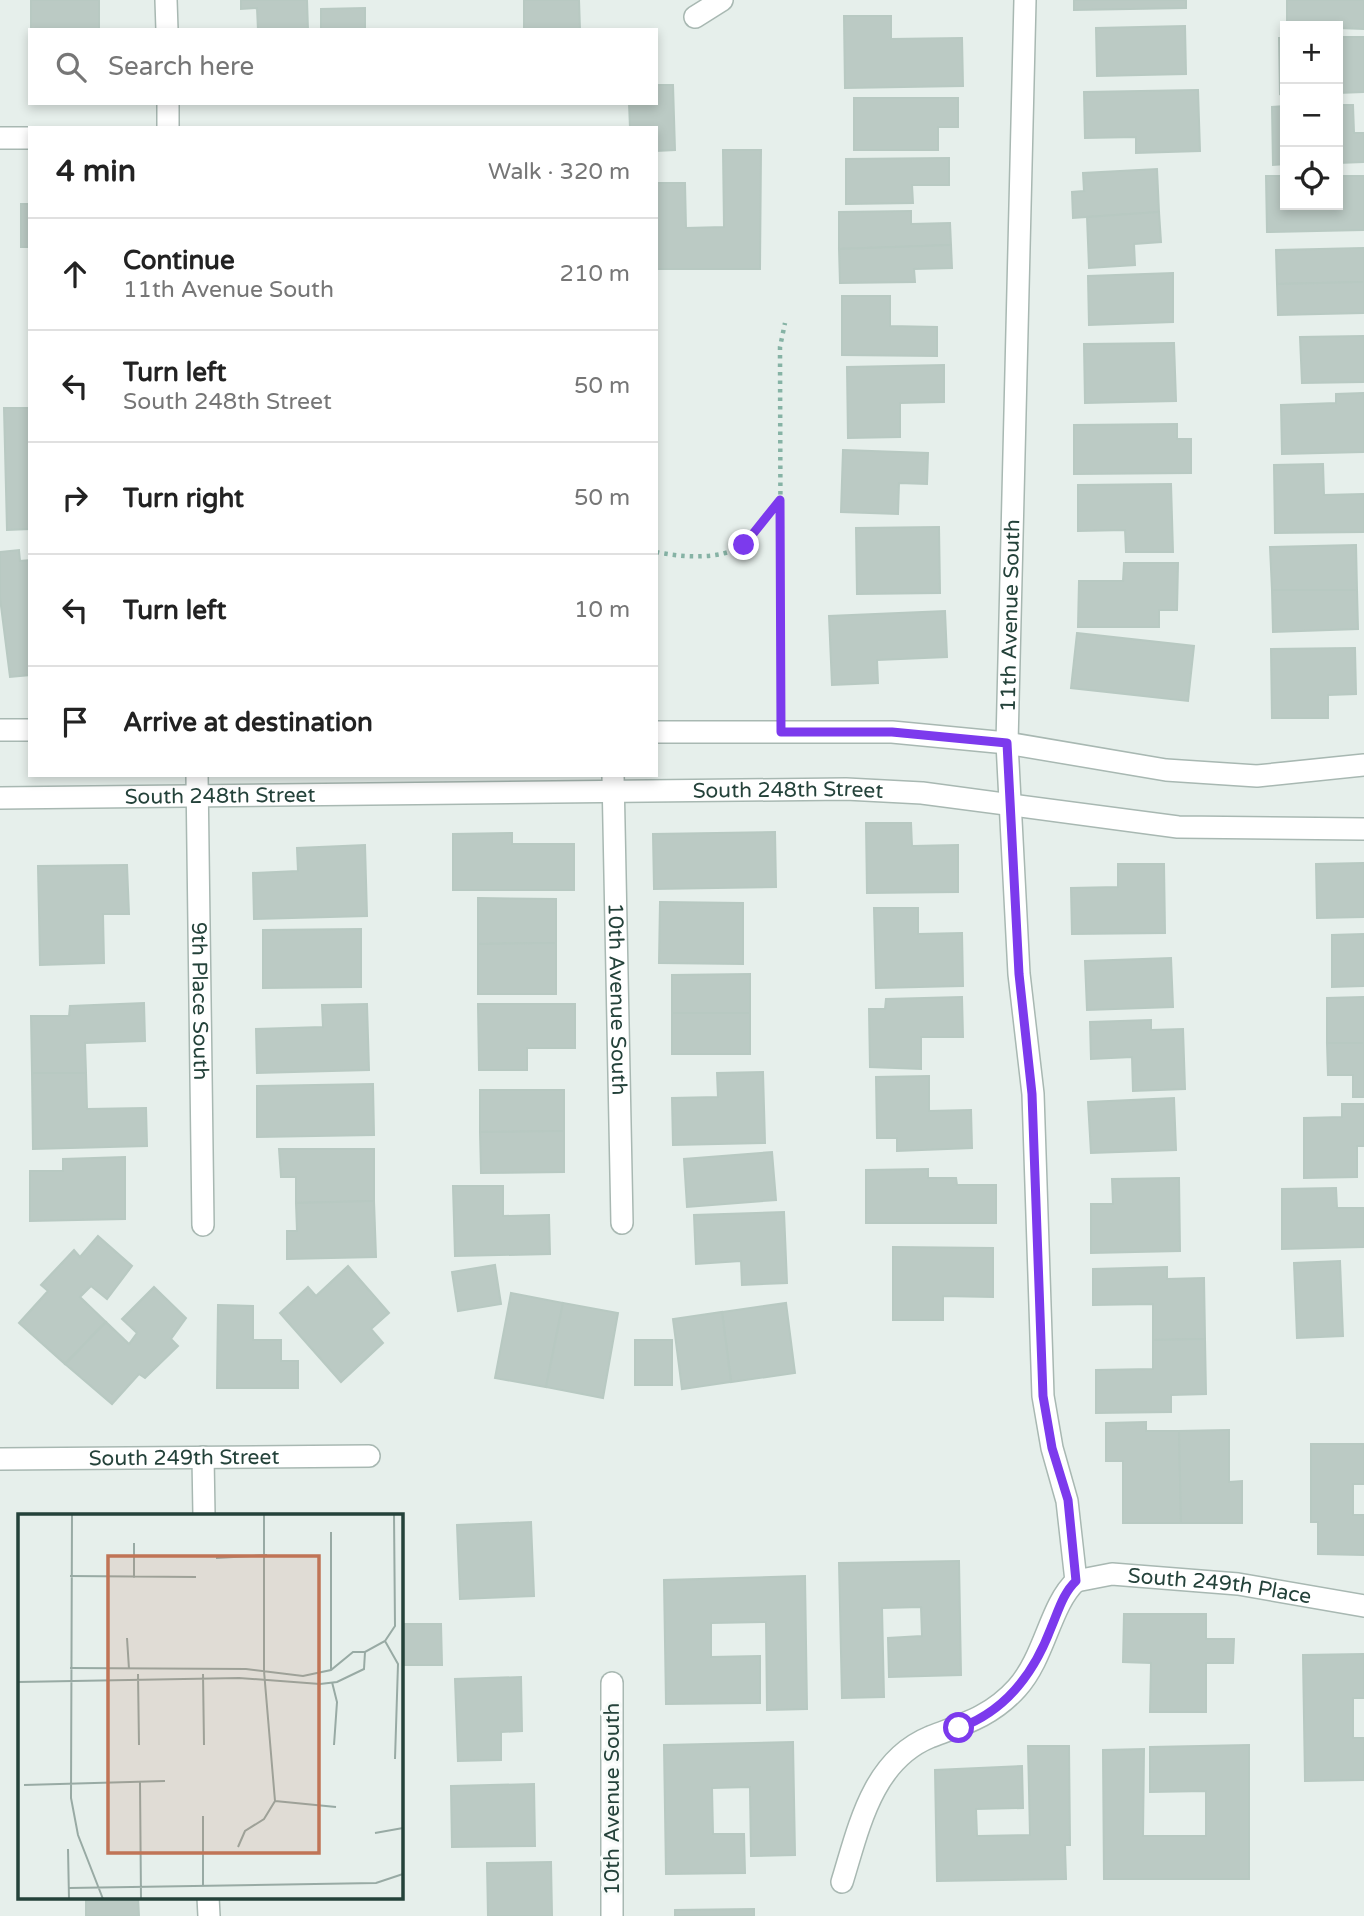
<!DOCTYPE html>
<html lang="en">
<head>
<meta charset="utf-8">
<style>
	:root { --surface:#fff; --page:#f6f6f6; --text:#222; --muted:#767676; --line:#e0e0e0 }
	body { margin:0; font-family:"Varela Round",sans-serif; background:var(--page); color:var(--text) }
	.controls { position:absolute; right:21px; top:21px; display:grid; overflow:hidden; border-radius:0px; box-shadow:0 4px 10px #0003 }
	.controls button { width:63px; height:63px; display:grid; place-items:center; padding:0; border:0; border-bottom:2px solid var(--line); background:var(--surface); color:var(--text); font:35px sans-serif }
	.stop { position:absolute; width:21px; height:21px; margin:-16px; border:5px solid #7c3aed; border-radius:50%; background:#fff }
	.stop.end { background:#7c3aed; border-color:#fff; box-shadow:0 2px 7px #0008 }
	.list { margin:0; padding:0; list-style:none }
	h2 { display:flex; justify-content:space-between; align-items:center; height:91px; margin:0; padding:0 28px; font-size:30px }
	h2 small { font-size:23px; font-weight:400; color:var(--muted) }
	.list li { display:grid; grid-template-columns:46px 1fr auto; gap:21px; align-items:center; box-sizing:border-box; height:112px; padding:0 28px; border-top:2px solid var(--line) }
	.list b { display:block; font-size:26px; white-space:nowrap }
	.list p { margin:0; font-size:23px; white-space:nowrap; color:var(--muted) }
	.list em { font-size:23px; font-style:normal; color:var(--muted) }
	.icon { flex:none; width:38px; height:38px; fill:none; stroke:currentColor; stroke-width:2; stroke-linecap:round; stroke-linejoin:round }
	.map { position:relative; flex:none; width:1364px; height:1916px; overflow:hidden }
	.search { position:absolute; background:var(--surface); box-shadow:0 4px 10px #0003; left:28px; top:28px; width:630px; height:77px; display:flex; align-items:center; gap:18px; box-sizing:border-box; padding:0 24px; border-radius:0px; color:var(--muted); font-size:26px }
	.panel { position:absolute; background:var(--surface); box-shadow:0 4px 10px #0003; left:28px; top:126px; width:630px; height:651px; border-radius:0px }
	.map>svg:first-child { display:block }
	.building { fill:#bbcac4; stroke:#b8c9c2; stroke-width:2 }
	.lines { fill:none; stroke-linecap:round; stroke-linejoin:round }
	.street-casing { stroke:#a8b8b2; stroke-width:24 }
	.path { stroke:#86b3a5; stroke-width:4.5; stroke-dasharray:3.5 5; stroke-linecap:butt }
	.street { stroke:#fff; stroke-width:21 }
	.route { stroke:#7c3aed; stroke-width:9 }
	.labels { text-anchor:middle; stroke-width:6; stroke-linejoin:round; paint-order:stroke }
	.street-label { font-size:21px; fill:#24423a; stroke:#f7fbf9 }
	.inset-road { fill:none; stroke:#98aaa4; stroke-width:2 }
	.view { fill:#c07456; fill-opacity:0.15; stroke:#c07456; stroke-width:3.5 }
	.inset-edge { fill:none; stroke:#24423a; stroke-width:3.5 }
</style>
</head>
<body>
<div class="map">
<svg width="1364" height="1916" viewBox="0 0 1364 1916">
	<rect width="100%" height="100%" fill="#e6efeb"/>
	<!-- building -->
	<g class="building">
		<rect x="31" y="0" width="68" height="30"/>
		<path d="M241,0H307L308,30H258L257,8L241,9Z"/>
		<path d="M524,0H579L580,30H524Z"/>
		<path d="M1074,0H1186V8L1074,10Z"/>
		<path d="M1287,0H1364V29L1287,26Z"/>
		<path d="M365,8V30H321V9Z"/>
		<path d="M844,16H891V39L962,38L963,86L845,88Z"/>
		<path d="M1185,26L1186,74L1097,76L1096,28Z"/>
		<path d="M1338,37H1364V92L1338,93Z"/>
		<path d="M1279,38H1285V93L1280,94Z"/>
		<path d="M656,85H673L675,150L656,151V128H630L629,103H656Z"/>
		<path d="M1198,90L1200,151L1136,153V137L1085,138L1084,92Z"/>
		<path d="M854,98H958V127H938V150H854Z"/>
		<path d="M1338,105H1353L1354,133H1364V162L1338,163Z"/>
		<path d="M1285,106V164L1273,165L1272,107Z"/>
		<path d="M723,150H761L760,269H656V183H685L686,228L724,227Z"/>
		<path d="M949,158V185H912L913,203L846,204V159Z"/>
		<path d="M1157,169L1159,212L1073,218L1072,192L1084,191L1083,173Z"/>
		<path d="M1266,176H1285V205H1338V176H1364V230L1267,232Z"/>
		<rect x="21" y="204" width="9" height="43"/>
		<path d="M911,211V224L950,223L951,245L839,249V212Z"/>
		<path d="M1159,212L1161,242L1134,244L1135,265L1089,268L1087,217Z"/>
		<path d="M951,245L952,268L914,269L915,282L840,283L839,249Z"/>
		<path d="M1364,248V282L1277,284L1276,250Z"/>
		<path d="M1173,273V322L1089,325L1088,276Z"/>
		<path d="M1364,282V313L1278,315L1277,284Z"/>
		<path d="M842,296H890V326L937,327V356L842,355Z"/>
		<path d="M1364,336V382L1302,383L1300,337Z"/>
		<path d="M1174,343L1176,401L1085,403L1084,344Z"/>
		<path d="M944,365V402L900,403V437L848,438L847,367Z"/>
		<path d="M1364,393V452L1282,454L1281,405L1336,403V394Z"/>
		<path d="M4,408H30V529L7,530Z"/>
		<path d="M1177,424V439H1191V473L1074,474V425Z"/>
		<path d="M843,450L928,453L927,484L899,483L898,514L841,512Z"/>
		<path d="M1323,464L1324,495L1364,494V532L1275,533L1274,465Z"/>
		<path d="M1171,484L1173,552H1126L1125,530L1078,531V485Z"/>
		<path d="M939,527L940,593L857,594L856,528Z"/>
		<path d="M1356,545L1357,590H1272L1270,547Z"/>
		<path d="M19,550L20,561L30,560V675L10,677L0,598V552Z"/>
		<path d="M1124,563H1178L1177,610H1159V627H1078L1079,581H1123Z"/>
		<path d="M1272,590H1357L1358,629L1273,632Z"/>
		<path d="M945,611L947,657L877,660L878,683L832,685L829,616Z"/>
		<path d="M1077,633L1194,646L1188,701L1071,688Z"/>
		<path d="M1355,648L1356,694L1328,695V718H1272L1271,649Z"/>
		<path d="M866,823H911L912,846L958,845V892L867,893Z"/>
		<path d="M775,832L776,887L654,889L653,834Z"/>
		<path d="M512,833V844H574V890H453V834Z"/>
		<path d="M365,845L367,916L254,919L253,873L298,871L297,848Z"/>
		<path d="M1364,863V917L1317,918L1316,864Z"/>
		<path d="M1118,864H1164L1165,933L1072,934L1071,888L1118,887Z"/>
		<path d="M127,865L129,914H103L104,963L40,965L38,866Z"/>
		<path d="M478,898L556,899V943L478,944Z"/>
		<path d="M660,902L743,903V964L659,963Z"/>
		<path d="M874,908H918V934L962,933L963,986L876,988Z"/>
		<path d="M361,929V987L263,988V930Z"/>
		<path d="M1364,934V986L1332,987V935Z"/>
		<path d="M556,943V994H478V944Z"/>
		<path d="M1171,958L1173,1007L1087,1010L1085,961Z"/>
		<path d="M750,974V1013H672V975Z"/>
		<path d="M962,997L963,1037H921V1069L870,1067L869,1009H885L886,999Z"/>
		<path d="M1364,997V1043H1327V998Z"/>
		<path d="M144,1003L145,1041L85,1043L86,1073H32L31,1016H69L70,1006Z"/>
		<path d="M367,1004L369,1070L257,1073L256,1029L323,1027L322,1005Z"/>
		<path d="M478,1004H575V1048H527V1070H479Z"/>
		<rect x="672" y="1013" width="78" height="41"/>
		<path d="M1151,1020V1030L1183,1029L1185,1089L1133,1091L1132,1057L1091,1059L1090,1022Z"/>
		<path d="M1327,1043H1364V1097H1353V1075H1328Z"/>
		<path d="M763,1072L765,1143L673,1145L672,1098L718,1097L717,1073Z"/>
		<path d="M32,1073H86L87,1109L146,1108L147,1146L33,1149Z"/>
		<path d="M929,1076V1111L971,1110L972,1148L897,1151V1138H877L876,1077Z"/>
		<path d="M373,1084L374,1135L257,1137V1086Z"/>
		<path d="M480,1090H564V1131L480,1132Z"/>
		<path d="M1174,1098L1176,1150L1091,1153L1088,1102Z"/>
		<path d="M1342,1104H1364V1146H1357V1177L1304,1178V1118L1342,1117Z"/>
		<path d="M564,1131V1172L481,1173L480,1132Z"/>
		<path d="M279,1149H374V1201L296,1203V1177H281Z"/>
		<path d="M772,1152L776,1200L687,1207L684,1159Z"/>
		<path d="M125,1157V1219L30,1221V1171H63V1159Z"/>
		<path d="M928,1169V1178H956L957,1185H996V1223H866V1170Z"/>
		<path d="M1179,1178L1180,1251L1091,1253V1204H1113L1112,1179Z"/>
		<path d="M453,1186H503V1216L549,1215L550,1254L455,1256Z"/>
		<path d="M1336,1188L1337,1208H1364V1247L1282,1249V1189Z"/>
		<path d="M374,1201L376,1257L287,1259V1231H297L296,1203Z"/>
		<path d="M784,1212L787,1283L742,1285L741,1261L696,1264L694,1215Z"/>
		<path d="M98,1236L132,1266L107,1299L91,1286L80,1297L106,1322L65,1364L19,1323L48,1291L41,1285L74,1250L80,1257Z"/>
		<path d="M893,1247L993,1248V1297L943,1296V1320H893Z"/>
		<path d="M1340,1261L1343,1336L1297,1338L1294,1263Z"/>
		<path d="M495,1265L501,1304L458,1311L452,1272Z"/>
		<path d="M348,1266L389,1313L371,1329L383,1343L341,1382L280,1313L308,1287L316,1296Z"/>
		<path d="M1167,1267V1279L1204,1278L1205,1339L1153,1340V1304L1093,1305V1269Z"/>
		<path d="M154,1287L186,1318L171,1339L178,1346L145,1378L139,1374L112,1404L65,1364L106,1322L129,1344L137,1333L122,1319Z"/>
		<path d="M511,1293L563,1303L546,1387L495,1378Z"/>
		<path d="M563,1303L618,1313L603,1398L546,1387Z"/>
		<path d="M786,1303L795,1373L731,1382L722,1312Z"/>
		<path d="M218,1305L253,1306V1340H281V1361H298V1388H217Z"/>
		<path d="M722,1312L731,1382L682,1389L673,1319Z"/>
		<path d="M1205,1339L1206,1394L1171,1395V1412L1096,1413V1370L1153,1369V1340Z"/>
		<rect x="635" y="1340" width="37" height="45"/>
		<path d="M1146,1422V1431H1179L1181,1523H1123V1461H1106V1423Z"/>
		<path d="M1229,1430V1482L1242,1481V1523H1181L1179,1431Z"/>
		<path d="M1311,1444H1364V1484H1353V1515H1364V1555L1318,1554V1522H1311Z"/>
		<path d="M531,1522L534,1596L460,1599L457,1525Z"/>
		<path d="M959,1561L961,1675L889,1677L888,1638L922,1636L921,1607L882,1608L884,1697L842,1698L839,1563Z"/>
		<path d="M805,1576L807,1709L767,1710L766,1622L711,1623V1657L760,1656V1703L666,1704L664,1580Z"/>
		<path d="M1124,1614H1206V1639H1234L1233,1663H1206V1712H1150L1151,1663L1123,1662Z"/>
		<path d="M401,1624H441L442,1665H401Z"/>
		<path d="M1364,1654V1698H1353V1738H1364V1780L1305,1781L1303,1655Z"/>
		<path d="M521,1677L522,1731L501,1732V1760L458,1761L455,1679Z"/>
		<path d="M793,1742L795,1855L751,1856L750,1787L712,1788L713,1834H744L745,1873L666,1874L664,1745Z"/>
		<path d="M1249,1745V1879H1104L1103,1750L1144,1749L1143,1836H1206V1791L1150,1792V1747Z"/>
		<path d="M1028,1746H1069L1070,1845H1065L1066,1879L937,1881L935,1770L1022,1766L1023,1808L976,1809L977,1836L1030,1835Z"/>
		<path d="M534,1784L535,1846L452,1847L451,1786Z"/>
		<path d="M551,1862L552,1916H488L487,1863Z"/>
		<path d="M86,1897H138L139,1916H86Z"/>
		<path d="M754,1909V1916H675V1910Z"/>
	</g>
	<g class="lines">
		<defs>
			<g id="street">
				<path d="M166,0L167,30"/>
				<path d="M695,17L722,0"/>
				<path d="M168,103V128"/>
				<path d="M0,138H30"/>
				<path d="M0,730H30"/>
				<path d="M656,732H892L1007,743L1166,770L1257,776L1364,765"/>
				<path id="s1" d="M197,775L203,1225"/>
				<path id="s2" d="M613,775L622,1223"/>
				<path id="s3" d="M0,798L846,789L922,793L1178,827L1364,829"/>
				<path d="M203,1457L204,1515"/>
				<path id="s4" d="M0,1459L369,1456"/>
				<path id="s5" d="M1076,1581L1112,1574L1238,1584L1364,1606"/>
				<path d="M612,1683V1916"/>
				<path id="s6" d="M842,1882C859,1827 872,1761 930,1737C964,1724 992,1716 1017,1688C1045,1657 1050,1605 1076,1581L1067,1501L1052,1448L1043,1396L1033,1094L1019,974L1007,743L1025,0"/>
				<path d="M208,1897L209,1916"/>
			</g>
		</defs>
		<!-- street casing -->
		<use href="#street" class="street-casing"/>
		<!-- path -->
		<g class="path">
			<path d="M656,552C680,557 723,561 744,544C758,534 769,514 780,501"/>
			<path d="M781,707L780,347L785,323"/>
		</g>
		<!-- street -->
		<use href="#street" class="street"/>
	</g>
	<g class="lines">
		<!-- route -->
		<path class="route" d="M744,545L780,500L781,732H892L1007,743L1019,974L1032,1094L1043,1396L1052,1448L1068,1500L1076,1581C1063,1593 1058,1612 1051,1628C1034,1673 1006,1711 959,1728"/>
	</g>
	<g class="labels">
		<!-- street labels -->
		<g class="street-label">
			<text dy="7" stroke="none"><textPath href="#s6" startOffset="1370">11th Avenue South</textPath></text>
			<text dy="7" stroke="none"><textPath href="#s3" startOffset="788">South 248th Street</textPath></text>
			<text dy="7" stroke="none"><textPath href="#s3" startOffset="220">South 248th Street</textPath></text>
			<text dy="7" stroke="none"><textPath href="#s2" startOffset="224">10th Avenue South</textPath></text>
			<text dy="7" stroke="none"><textPath href="#s1" startOffset="226">9th Place South</textPath></text>
			<text dy="7" stroke="none"><textPath href="#s4" startOffset="184">South 249th Street</textPath></text>
			<text dy="7" stroke="none"><textPath href="#s5" startOffset="145">South 249th Place</textPath></text>
			<text transform="translate(612 1799) rotate(-90)" y="7">10th Avenue South</text>
		</g>
	</g>
	<!-- overview -->
	<g transform="translate(18 1514)">
		<rect width="385" height="385" fill="#e6efeb"/>
		<path class="inset-road" d="M54,0L53,284L60,321L85,385M313,18V156M116,29V64M198,44L249,41M52,62L178,63M109,124L111,155M367,127L380,150L377,245M52,154L228,155L285,162L313,156L335,138H347L367,127L377,112L376,0M120,160L121,231M185,160L186,231M0,168L221,164L302,170L319,168L346,155L347,138M314,168L319,188L316,231M122,268L123,385M6,271L147,267M257,287L318,293M185,302V371M357,319L385,314M220,333L227,317L246,305L257,287L246,157V0M50,335L51,385M51,374L358,369L385,360"/>
		<path class="view" d="M90,42H301V339H90Z"/>
		<rect width="385" height="385" class="inset-edge"/>
	</g>
</svg>
<div class="controls">
<button>+</button>
<button>−</button>
<button><svg class="icon" aria-label="locate" viewBox="0 0 24 24"><circle cx="12" cy="12" r="6"/><path d="M12 2v4M12 18v4M2 12h4M18 12h4"/></svg></button>
</div>
<div class="stop" style="left:959px;top:1728px"></div>
<div class="stop end" style="left:744px;top:545px"></div>
<div class="search"><svg class="icon" aria-label="search" viewBox="0 0 24 24"><circle cx="10" cy="10" r="6"/><path d="M15 15l6 6"/></svg>Search here</div>
<section class="panel">
<h2>4 min<small>Walk · 320 m</small></h2>
<ul class="list">
<li><svg class="icon" aria-label="ahead" viewBox="0 0 24 24"><path d="M12 20V5M6 11l6-6 6 6"/></svg><div><b>Continue</b><p>11th Avenue South</p></div><em>210 m</em></li>
<li><svg class="icon" aria-label="left" viewBox="0 0 24 24"><path d="M17 20v-9H6M10 6l-5 5 5 5"/></svg><div><b>Turn left</b><p>South 248th Street</p></div><em>50 m</em></li>
<li><svg class="icon" aria-label="right" viewBox="0 0 24 24"><path d="M7 20v-9h11M14 6l5 5-5 5"/></svg><div><b>Turn right</b></div><em>50 m</em></li>
<li><svg class="icon" aria-label="left" viewBox="0 0 24 24"><path d="M17 20v-9H6M10 6l-5 5 5 5"/></svg><div><b>Turn left</b></div><em>10 m</em></li>
<li><svg class="icon" aria-label="arrive" viewBox="0 0 24 24"><path d="M6 21V4h12l-3 4 3 4H6"/></svg><div><b>Arrive at destination</b></div></li>
</ul>
</section>
</div>
</body>
</html>
